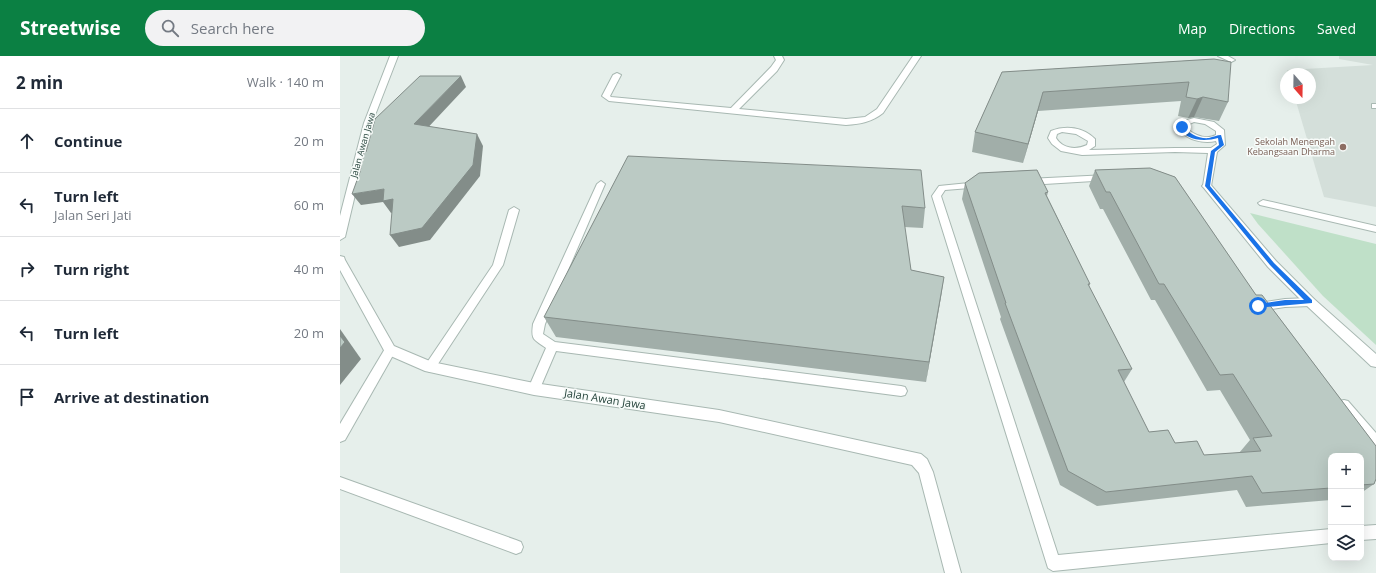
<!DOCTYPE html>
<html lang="en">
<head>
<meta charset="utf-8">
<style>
	:root { --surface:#fff; --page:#f2f2f3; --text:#1f2937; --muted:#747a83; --line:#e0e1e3; --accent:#0b8043 }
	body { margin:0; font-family:"Open Sans",sans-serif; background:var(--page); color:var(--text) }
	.controls { position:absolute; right:12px; bottom:12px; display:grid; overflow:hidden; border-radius:8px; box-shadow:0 4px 16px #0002 }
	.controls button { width:36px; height:36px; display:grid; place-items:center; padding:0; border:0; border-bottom:1px solid var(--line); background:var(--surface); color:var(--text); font:20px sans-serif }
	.compass { position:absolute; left:940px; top:12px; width:36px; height:36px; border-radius:50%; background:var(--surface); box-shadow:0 4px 16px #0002; rotate:160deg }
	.stop { position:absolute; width:12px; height:12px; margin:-9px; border:3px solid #1a73e8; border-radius:50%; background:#fff }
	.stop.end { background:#1a73e8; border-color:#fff; box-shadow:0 1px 4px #0008 }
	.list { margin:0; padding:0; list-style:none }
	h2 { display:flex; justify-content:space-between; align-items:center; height:52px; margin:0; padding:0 16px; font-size:17px }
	h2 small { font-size:13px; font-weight:400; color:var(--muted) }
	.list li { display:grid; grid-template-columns:26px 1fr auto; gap:12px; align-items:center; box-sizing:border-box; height:64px; padding:0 16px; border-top:1px solid var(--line) }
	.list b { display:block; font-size:15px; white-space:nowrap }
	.list p { margin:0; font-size:13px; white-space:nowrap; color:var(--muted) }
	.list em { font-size:13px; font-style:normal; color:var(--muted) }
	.icon { flex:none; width:22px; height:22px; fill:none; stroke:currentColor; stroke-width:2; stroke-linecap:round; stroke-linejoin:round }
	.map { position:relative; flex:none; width:1036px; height:517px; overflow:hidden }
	header { display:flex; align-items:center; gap:24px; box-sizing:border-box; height:56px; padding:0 20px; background:var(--accent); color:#fff }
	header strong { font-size:19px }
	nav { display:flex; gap:22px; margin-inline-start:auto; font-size:14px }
	.search { width:280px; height:36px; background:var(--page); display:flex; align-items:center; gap:10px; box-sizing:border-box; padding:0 14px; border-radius:22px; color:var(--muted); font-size:15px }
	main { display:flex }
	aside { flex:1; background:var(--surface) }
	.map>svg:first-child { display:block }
	.built { fill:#d4dfda }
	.green { fill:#bfe0c8 }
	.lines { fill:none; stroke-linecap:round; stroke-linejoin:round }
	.lane-casing { stroke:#a8b8b2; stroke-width:2 }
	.street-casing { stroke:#a8b8b2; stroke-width:2 }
	.lane { fill:#fff; fill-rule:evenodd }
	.street { fill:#fff; fill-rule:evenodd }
	.wall { fill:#a1aea9 }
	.shaded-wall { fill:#838d89 }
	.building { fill:#bbcac4; stroke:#838d89 }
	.route { fill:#1a73e8 }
	.education-dot { fill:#8d6e63; stroke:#f7fbf9; stroke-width:1.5 }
	.labels { text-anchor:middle; stroke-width:3; stroke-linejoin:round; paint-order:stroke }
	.far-education-label { font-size:9px; fill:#785e54; stroke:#f7fbf9; text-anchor:end }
	.far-street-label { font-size:9px; fill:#24423a; stroke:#f7fbf9 }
	.street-label { font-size:11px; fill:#24423a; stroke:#f7fbf9 }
</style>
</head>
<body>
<header>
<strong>Streetwise</strong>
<div class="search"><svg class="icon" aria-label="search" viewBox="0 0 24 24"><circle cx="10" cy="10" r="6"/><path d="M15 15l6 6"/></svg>Search here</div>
<nav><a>Map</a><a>Directions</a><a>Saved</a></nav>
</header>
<main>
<aside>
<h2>2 min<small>Walk · 140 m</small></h2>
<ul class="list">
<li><svg class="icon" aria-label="ahead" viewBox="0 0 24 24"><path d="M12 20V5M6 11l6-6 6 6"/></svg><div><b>Continue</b></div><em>20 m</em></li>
<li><svg class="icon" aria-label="left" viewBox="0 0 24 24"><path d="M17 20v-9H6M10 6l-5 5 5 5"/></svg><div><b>Turn left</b><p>Jalan Seri Jati</p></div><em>60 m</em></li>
<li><svg class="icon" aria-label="right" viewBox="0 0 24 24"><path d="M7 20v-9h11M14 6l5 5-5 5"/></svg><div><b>Turn right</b></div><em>40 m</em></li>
<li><svg class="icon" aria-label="left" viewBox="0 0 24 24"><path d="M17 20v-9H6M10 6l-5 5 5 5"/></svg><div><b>Turn left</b></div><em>20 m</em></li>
<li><svg class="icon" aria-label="arrive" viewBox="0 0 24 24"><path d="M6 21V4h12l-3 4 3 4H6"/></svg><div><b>Arrive at destination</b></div></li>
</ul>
</aside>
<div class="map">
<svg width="1036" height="517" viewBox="0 0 1036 517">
	<rect width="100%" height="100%" fill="#e6efeb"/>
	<!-- built -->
	<path class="built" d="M999,0H1036V151L984,141L955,42H970V18H948L947,14L1033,9L999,3Z"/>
	<!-- green -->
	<path class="green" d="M910,157L1036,188V289L983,240L918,168Z"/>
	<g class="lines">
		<defs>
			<g id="lane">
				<rect x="1032" y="48" width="4" height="4"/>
				<path d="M854,62L874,66L884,74L885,89L877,96L871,130L867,133L863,130L868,97L835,96L742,99L721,95L712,88L708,82L711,75C726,69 743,71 755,83V90L749,94L835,92H871L877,88L876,85C863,88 848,84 839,74L840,66ZM854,66L865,68L876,75V79C866,84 855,79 847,73V69ZM722,76L736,78L748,85L747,89C736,94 723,93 716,82L717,78Z"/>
				<path d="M767,119L770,120L771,122L770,124L688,129L684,126L688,123Z"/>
				<path d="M261,125L265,128L205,268L203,278L215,286L561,330L565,331L567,335L565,339L561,340L216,295L198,337L194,338L190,337L188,333L206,292C193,283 191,284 193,268L257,128Z"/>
				<path d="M639,126L643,129L642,131L605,134L601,140L718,499L991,473V487L713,515L708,512L592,140L599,130Z"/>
				<path d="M923,144L1036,170V176L920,149L918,147Z"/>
				<path d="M174,151L179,154L163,209L94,314L90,316L86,314L84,311L86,308L153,209L169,154Z"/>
				<path d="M970,242L974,243L975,246L974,249L970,250L945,251L918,255L914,254L913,251L914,248L918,247L945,243Z"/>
				<path d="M50,289L54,291L56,294L5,384L0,386V368L46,291Z"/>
				<path d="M1004,344L1008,345L1036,377V392L1031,390L1000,353L998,349L1000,345Z"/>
				<path d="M0,421L176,484L181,486L183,491L181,496L176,498L0,433Z"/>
				<path d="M1036,469V483L1021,484V470Z"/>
			</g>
			<g id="street">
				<path d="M50,0H58L32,67L5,181L0,184V160L24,67Z"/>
				<path d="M434,0H442L444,4L437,15L399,53L506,63L525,61L537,53L573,0H581L543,57C532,66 520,68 506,69L269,45L262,40L273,19L277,17L281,19L270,40L271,41L391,52L431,11L436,4Z"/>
				<path d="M878,0H888L895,4L891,6Z"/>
				<path d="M867,127L870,128L936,205L974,243L1036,298V311L1031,310L966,249L928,211L864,132L862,130L864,128Z"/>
				<path d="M0,200L4,201L5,204L54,290L92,306L194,327L379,354L581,398L587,403L593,416L621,517H605L579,417L572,409L379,366L194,339L85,315L46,298L0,214Z"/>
			</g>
		</defs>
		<!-- lane casing -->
		<use href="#lane" class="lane-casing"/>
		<!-- street casing -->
		<use href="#street" class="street-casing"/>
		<!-- lane -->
		<use href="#lane" class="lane"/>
		<!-- street -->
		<use href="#street" class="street"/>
	</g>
	<!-- wall -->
	<g class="wall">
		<path d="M874,3L888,46L879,65L854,61L848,62L838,60L841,45L698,55L683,107L632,96L635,76L662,16Z"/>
		<path d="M288,100L585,152L583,172L564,171L571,214L604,221L586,326L216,281L204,261Z"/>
		<path d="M810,112L835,121L916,239H922L1036,390V423L1034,428L1021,437V400H991V444L906,451L897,434L757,450L720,429L660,263L661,261L622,143L625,127L639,117L697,114L708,136L707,140L750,228L749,230L792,313L784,326L809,376L828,374L835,387L857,385L864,399L899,397L910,384L880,334L867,335L815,244H811L763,153H760L749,130L755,114Z"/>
	</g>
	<!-- shaded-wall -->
	<g class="shaded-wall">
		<path d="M121,20L126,31L81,79L74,68Z"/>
		<path d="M703,36L698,55L683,107L688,88Z"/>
		<path d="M863,41L854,61L848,62L857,43Z"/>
		<path d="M137,78L143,90L140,120L90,184L59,191L50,179Z"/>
		<path d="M44,133L53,143L62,155L51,157L43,146L21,149L12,138Z"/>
		<path d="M604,221L601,241L586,326L589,306Z"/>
		<path d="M0,273L21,303L0,329Z"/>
	</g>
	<!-- building -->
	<g class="building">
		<path d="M874,3L891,6L888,46L863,41L857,43L846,41L849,26L703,36L688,88L635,76L662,16Z"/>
		<path d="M80,20H121L74,68L137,78L133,109L82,172L50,179L53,143L43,145L44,133L12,138L20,116L24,96H26L35,63Z"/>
		<path d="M288,100L581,114L585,152L562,150L571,214L604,221L589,306L204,261Z"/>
		<path d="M810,112L835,121L916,239H922L1036,390V423L1034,428L1021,429V400H991V432L922,437L912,420L766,436L728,415L665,247H666L625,127L639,117L697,114L708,136L705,137L750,228H748L792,313L778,314L809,376L828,374L835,387L857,385L864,399L921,395L913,382L932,380L893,318L880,319L824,228H819L770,136H766L755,114Z"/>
		<path d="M0,280L5,286L0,292Z"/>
	</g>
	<!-- route -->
	<path class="route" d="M840,70H843C849,78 859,83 869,82C873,81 877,79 881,79L884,89L875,96L870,130L934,207L972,244V247L916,252L915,250L918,248L945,244H964L930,209L865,130L871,95L879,89L878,82C865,86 843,85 840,70Z"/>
	<!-- markers -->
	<circle class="education-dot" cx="1003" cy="91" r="4"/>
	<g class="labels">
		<!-- far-education labels -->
		<g class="far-education-label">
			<text x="995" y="89">Sekolah Menengah<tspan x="995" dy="10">Kebangsaan Dharma</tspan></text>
		</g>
		<!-- far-street labels -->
		<g class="far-street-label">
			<text transform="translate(23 89) rotate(-74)" y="3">Jalan Awan Jawa</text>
		</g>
		<!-- street labels -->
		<g class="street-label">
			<text transform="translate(265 343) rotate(9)" y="4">Jalan Awan Jawa</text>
		</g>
	</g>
</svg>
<div class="controls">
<button>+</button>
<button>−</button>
<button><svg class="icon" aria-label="layers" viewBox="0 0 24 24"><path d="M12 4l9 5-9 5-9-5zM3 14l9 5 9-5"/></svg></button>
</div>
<svg class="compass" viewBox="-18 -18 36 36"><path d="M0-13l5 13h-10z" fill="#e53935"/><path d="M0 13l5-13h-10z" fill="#747a83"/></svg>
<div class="stop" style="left:918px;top:250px"></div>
<div class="stop end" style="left:842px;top:71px"></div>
</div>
</main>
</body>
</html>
